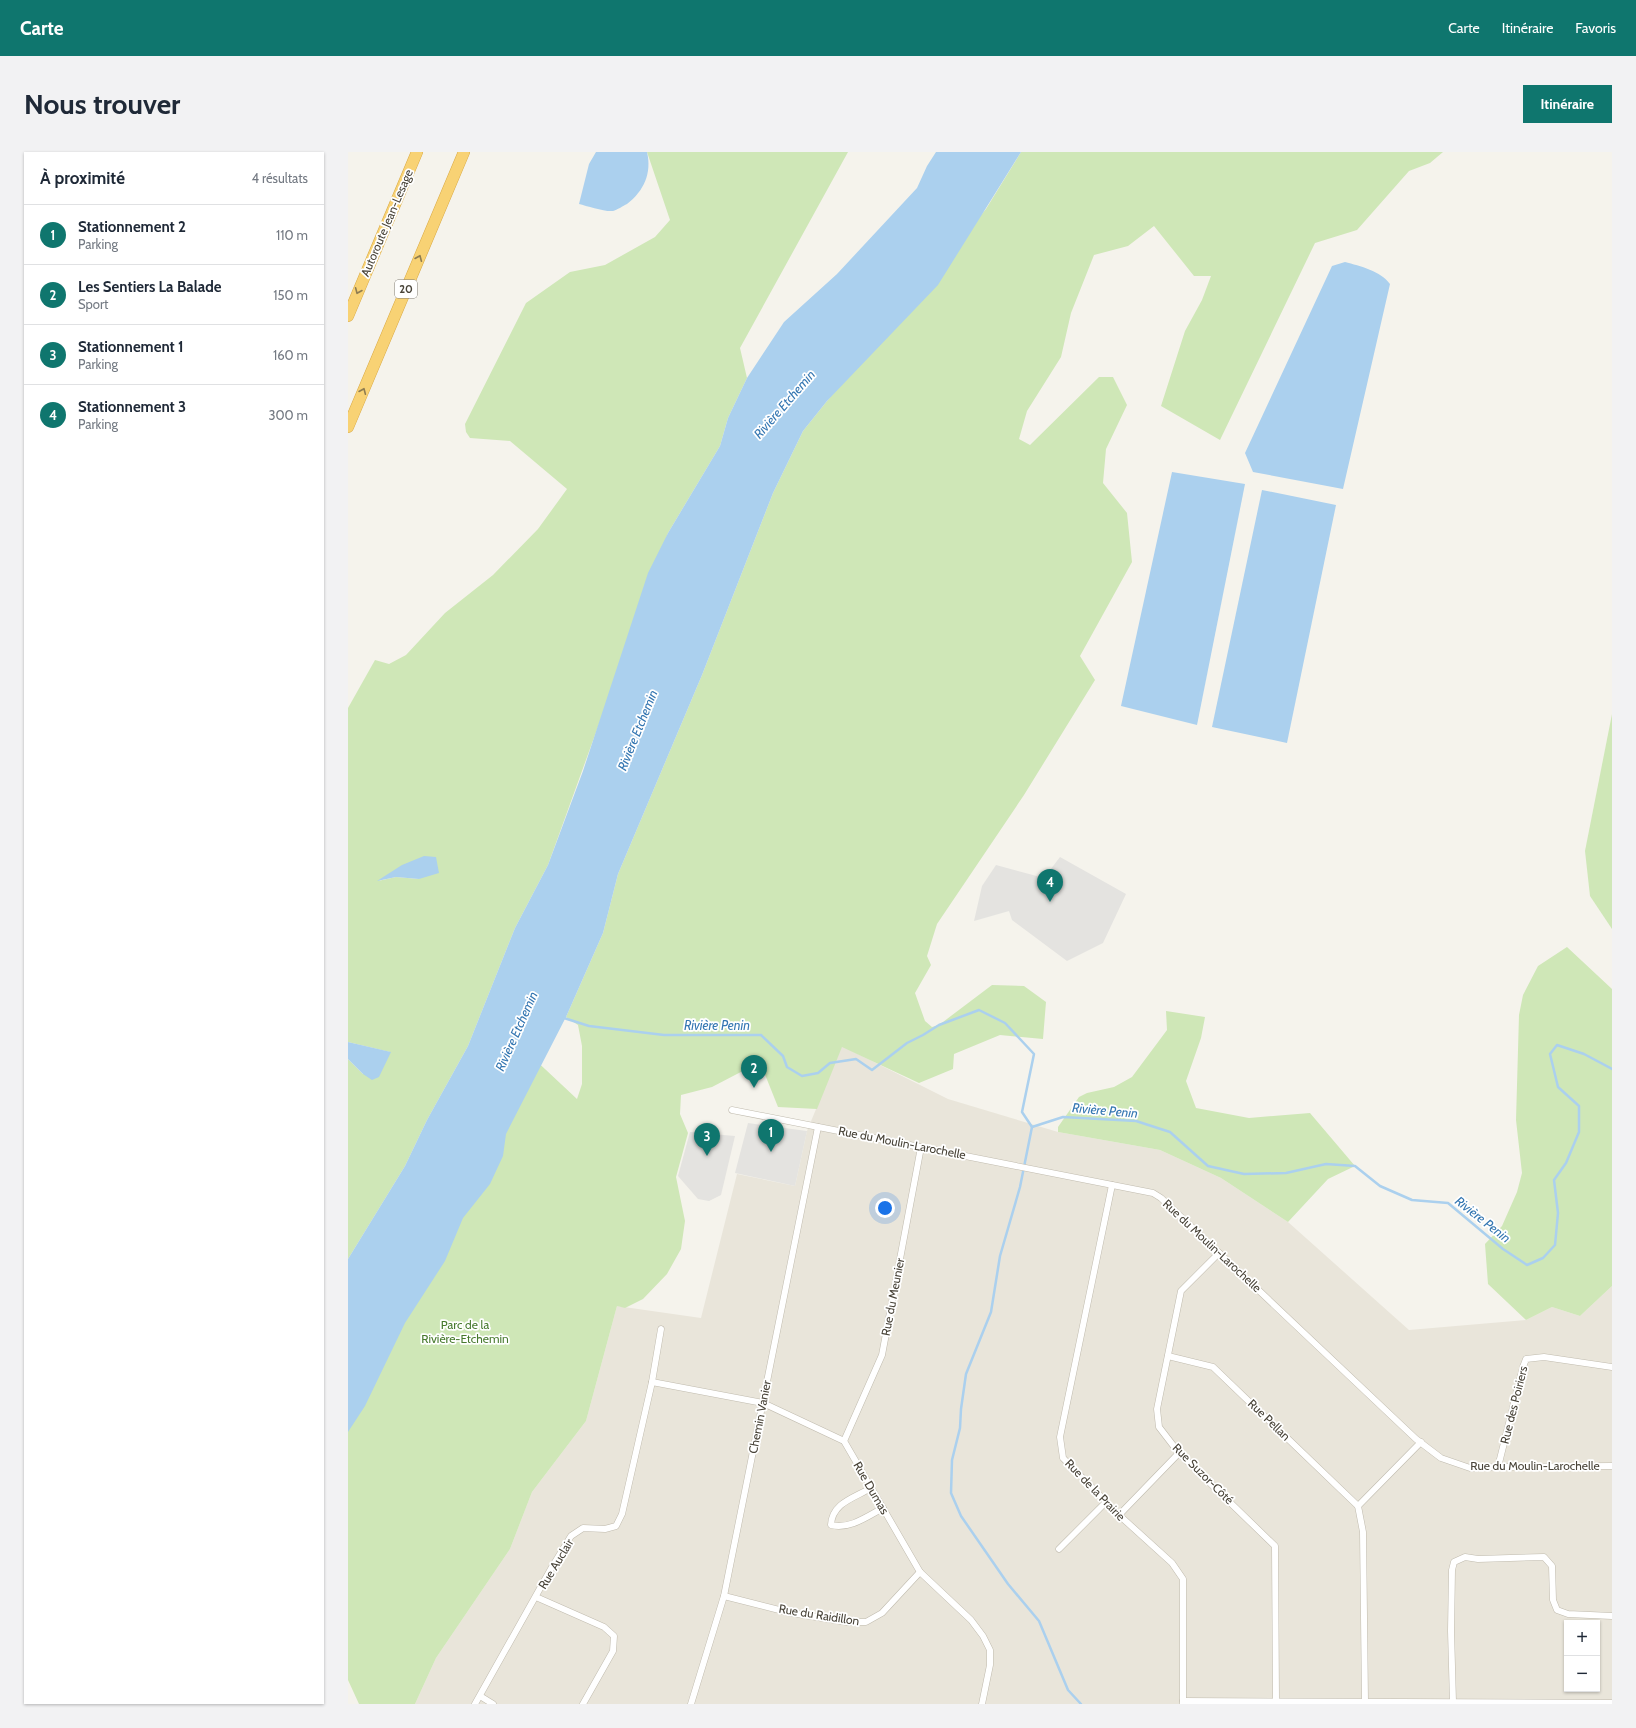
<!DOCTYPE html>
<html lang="fr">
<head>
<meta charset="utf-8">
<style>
	:root { --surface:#fff; --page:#f2f2f3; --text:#1f2937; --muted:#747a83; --line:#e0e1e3; --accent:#0f766e }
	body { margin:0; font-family:Cabin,sans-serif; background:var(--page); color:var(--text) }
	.controls { position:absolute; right:12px; bottom:12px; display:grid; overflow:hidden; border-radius:0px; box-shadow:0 1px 3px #0004 }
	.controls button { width:36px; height:36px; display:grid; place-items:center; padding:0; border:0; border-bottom:1px solid var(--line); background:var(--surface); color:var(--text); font:20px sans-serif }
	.you { position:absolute; left:537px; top:1056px; width:14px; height:14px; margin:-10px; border:3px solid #fff; border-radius:50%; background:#1a73e8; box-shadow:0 0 0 6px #1a73e833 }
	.badge { display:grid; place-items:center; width:26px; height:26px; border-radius:50%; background:var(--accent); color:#fff; font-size:13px; font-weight:700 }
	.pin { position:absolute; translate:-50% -33px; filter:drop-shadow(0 1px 2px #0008) }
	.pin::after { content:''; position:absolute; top:21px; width:14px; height:12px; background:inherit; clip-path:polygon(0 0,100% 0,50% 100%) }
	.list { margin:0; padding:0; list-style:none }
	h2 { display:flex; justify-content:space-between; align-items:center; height:52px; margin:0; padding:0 16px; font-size:17px }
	h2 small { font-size:13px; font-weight:400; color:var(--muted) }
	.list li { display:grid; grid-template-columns:26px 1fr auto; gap:12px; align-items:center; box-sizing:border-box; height:60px; padding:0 16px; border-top:1px solid var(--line) }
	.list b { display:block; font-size:15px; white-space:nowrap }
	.list p { margin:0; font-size:13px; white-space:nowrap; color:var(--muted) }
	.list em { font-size:13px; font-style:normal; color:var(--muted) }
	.map { position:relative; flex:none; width:1264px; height:1552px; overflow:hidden; border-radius:0px }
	header { display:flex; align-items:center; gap:24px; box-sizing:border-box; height:56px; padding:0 20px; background:var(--accent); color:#fff }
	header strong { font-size:19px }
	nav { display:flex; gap:22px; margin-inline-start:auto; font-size:14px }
	.intro { display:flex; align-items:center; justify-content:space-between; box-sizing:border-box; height:96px; padding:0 24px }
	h1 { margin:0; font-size:28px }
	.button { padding:10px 18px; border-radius:0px; background:var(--accent); color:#fff; font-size:14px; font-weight:700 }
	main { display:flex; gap:24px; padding:0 24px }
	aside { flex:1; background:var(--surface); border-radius:0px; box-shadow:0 1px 3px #0004 }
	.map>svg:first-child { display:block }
	.residential { fill:#e9e5da; fill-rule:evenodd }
	.green { fill:#cfe7b7; fill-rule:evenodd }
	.parking { fill:#e4e3e0 }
	.water { fill:#abd0ee }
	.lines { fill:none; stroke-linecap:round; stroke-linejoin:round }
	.stream { stroke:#abd0ee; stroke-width:2.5 }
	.street-casing { stroke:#c0bbae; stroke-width:7 }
	.highway-casing { stroke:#d8a843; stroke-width:12 }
	.street { stroke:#fff; stroke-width:6 }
	.highway { stroke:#f8d274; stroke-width:11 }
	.oneway { stroke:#8f7d51 }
	.labels { text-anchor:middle; stroke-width:3.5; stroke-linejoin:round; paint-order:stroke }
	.shield { fill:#fff; stroke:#807c74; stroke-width:1 }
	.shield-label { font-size:11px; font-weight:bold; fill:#494439 }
	.street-label { font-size:12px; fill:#494439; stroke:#fff }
	.park-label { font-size:12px; fill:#477a2e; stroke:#fff }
	.water-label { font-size:13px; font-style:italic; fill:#3577b2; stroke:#fff }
</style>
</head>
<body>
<header>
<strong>Carte</strong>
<nav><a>Carte</a><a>Itinéraire</a><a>Favoris</a></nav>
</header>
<div class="intro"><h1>Nous trouver</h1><a class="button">Itinéraire</a></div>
<main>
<aside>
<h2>À proximité<small>4 résultats</small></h2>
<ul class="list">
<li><span class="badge">1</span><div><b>Stationnement 2</b><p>Parking</p></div><em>110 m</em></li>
<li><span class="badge">2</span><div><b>Les Sentiers La Balade</b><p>Sport</p></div><em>150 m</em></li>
<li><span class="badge">3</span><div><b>Stationnement 1</b><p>Parking</p></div><em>160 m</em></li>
<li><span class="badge">4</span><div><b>Stationnement 3</b><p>Parking</p></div><em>300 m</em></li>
</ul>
</aside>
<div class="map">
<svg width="1264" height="1552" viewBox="0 0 1264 1552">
	<rect width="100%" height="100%" fill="#f5f3ec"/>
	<!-- residential -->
	<path class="residential" d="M494,894L600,947L710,980L812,998L873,1026L940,1070L1061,1178L1178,1168L1204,1155L1232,1164L1264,1134V1552H67L88,1506L162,1397L184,1340L238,1269L269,1154L353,1166L389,1022L447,1034L459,979ZM1219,1471H1249V1537H1219Z"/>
	<!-- green -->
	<g class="green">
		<path d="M299,0H500L392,196L399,226L380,266L372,294L320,381L200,713L167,776L120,894L79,968L57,1014L0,1107V907L15,922L42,900L0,890V556L27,508L41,512L58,503L97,461L145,423L190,377L219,337L162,289L122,286L118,280L117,272L178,151L222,120L257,113L307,85L322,68ZM88,705L71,727L48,725L30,729Z"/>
		<path d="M673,0H1095L1082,11L1061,19L1009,78L967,91L872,288L813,254L837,179L854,148L863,124H846L806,74L780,94L746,103L723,161L713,205L679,259L671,287L682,293L751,225H765L779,253L758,297L755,331L779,361L784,410L732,504L747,528L676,643L589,772L579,804L583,813L567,841L577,869L584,875L591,873L644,833L676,834L698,850L695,887L652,883L606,902L605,917L571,931L494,895L469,957L430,955L412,910L364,935L333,943L332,962L340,981L328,1025L337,1069L333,1097L319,1122L295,1147L277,1156L269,1154L238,1269L184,1340L162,1397L88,1506L67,1552H11L0,1528V1194L166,888L229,947L234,932V894L230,873L218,865L255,781L270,722L354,523L425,341L455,279L479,249L638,57Z"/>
		<path d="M1264,562V777L1242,744L1237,699Z"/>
		<path d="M1219,795L1264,837V1134L1232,1164L1204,1155L1178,1168L1140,1132L1137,1092L1154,1074L1169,1040L1174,1021L1168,968L1171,863L1175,843L1190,814Z"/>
		<path d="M818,859L857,865L853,886L838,929L848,956L901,966L962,961L1007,1014L980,1027L940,1070L873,1026L812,998L710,980V975L731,945L739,941L766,935L784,925L819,878Z"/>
	</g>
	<!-- parking -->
	<g class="parking">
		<path d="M712,705L778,742L755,791L719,809L664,768L661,759L626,769L634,734L648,713L696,726Z"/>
		<path d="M400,971L459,979L447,1034L387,1021Z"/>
		<path d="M342,980L387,984L373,1043L361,1049L350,1047L330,1024Z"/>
	</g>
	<!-- water -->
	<g class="water">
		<path d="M248,0H299C304,21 296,39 279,52C275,54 269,58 265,59C257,60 239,54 231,52L241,12Z"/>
		<path d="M588,0H673L590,133L479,249L455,279L425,341L354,523L270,722L255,781L218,865L158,982L155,1004L142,1032L115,1066L97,1109L57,1171L17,1254L0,1280V1107L57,1014L79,968L120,894L167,776L200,713L235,619L300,421L320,381L372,294L380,266L399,226L436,170L489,122L569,36L579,14Z"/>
		<path d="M997,110C1012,114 1033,119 1042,132L995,337L905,320L897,301L984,114Z"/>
		<path d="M824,320L897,332L849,573L773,554Z"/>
		<path d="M914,338L988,353L939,591L864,575Z"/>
		<path d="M76,704L88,705L91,721L71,727L48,725L29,729L54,713Z"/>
		<path d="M0,890L43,900L31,925L24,928L15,922L0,907Z"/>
	</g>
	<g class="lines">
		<!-- stream -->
		<g class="stream">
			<path d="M216,866L241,874L316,883H413L435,904L439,915L454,924L470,921L482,911L508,907L524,918L559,891L575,883L591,873L631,858L657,871L686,902L674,960L684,975L715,965L788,969L822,980L860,1014L896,1022L938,1021L978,1012L1007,1014L1032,1034L1064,1048L1100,1051L1155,1097L1179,1113L1195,1106L1207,1093L1210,1061L1206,1028L1218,1011L1231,980V954L1210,935L1202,902L1209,893L1236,902L1264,917"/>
			<path d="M684,975L672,1035L652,1104L643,1160L618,1222L613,1257L612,1276L604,1308L603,1341L613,1364L660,1432L691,1469L720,1538L733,1552"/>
		</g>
		<defs>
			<g id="street">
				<path d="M384,958L805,1041L813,1046L1068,1287L1093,1306L1122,1316L1150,1315L1264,1314"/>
				<path d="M764,1033L712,1285L715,1306L771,1363L824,1411L835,1427V1552"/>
				<path d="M871,1101L833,1139L809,1257L811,1275L831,1301L927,1394L928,1549"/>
				<path d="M820,1204L865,1215L1010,1354L1015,1380L1017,1550"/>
				<path d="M304,1230L415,1251L496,1289L572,1420L623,1468L635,1484L642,1498V1513L634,1552"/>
				<path d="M496,1289L534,1203L573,995"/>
				<path d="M1150,1315L1175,1215L1178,1207L1196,1205L1264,1215"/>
				<path d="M523,1336C506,1346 484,1351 483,1373C501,1378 520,1364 535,1356"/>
				<path d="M1010,1354L1073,1290"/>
				<path d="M771,1363L831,1301"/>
				<path d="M711,1397L758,1350"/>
				<path d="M376,1444L443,1461L499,1470H518L534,1461L572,1420"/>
				<path d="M188,1445L256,1475L266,1484L265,1499L235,1552"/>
				<path d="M132,1544L145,1552"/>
				<path d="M835,1549L1264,1551"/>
				<path d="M1105,1550L1103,1479L1104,1418L1106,1410L1117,1405L1130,1407L1196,1405L1204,1414L1205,1448L1209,1458L1220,1462L1264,1464"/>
				<path d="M127,1552L204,1415L223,1384L235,1376L257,1377L268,1374L274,1362L304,1230L313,1177"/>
				<path d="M343,1552L376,1444L470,975"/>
			</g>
			<g id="highway">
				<path d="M0,164L69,0"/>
				<path d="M0,275L116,0"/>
			</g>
		</defs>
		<!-- street casing -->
		<use href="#street" class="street-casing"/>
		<!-- highway casing -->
		<use href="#highway" class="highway-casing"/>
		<!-- street -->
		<use href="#street" class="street"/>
		<!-- highway -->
		<use href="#highway" class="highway"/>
	</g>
	<!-- one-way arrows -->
	<defs><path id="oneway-chevron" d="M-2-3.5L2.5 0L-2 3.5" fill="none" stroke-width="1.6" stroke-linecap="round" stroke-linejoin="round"/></defs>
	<g class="oneway">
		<use href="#oneway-chevron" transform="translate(71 106) rotate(-67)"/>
		<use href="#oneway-chevron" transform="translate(10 139) rotate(113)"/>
		<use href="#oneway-chevron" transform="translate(15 239) rotate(-67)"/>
	</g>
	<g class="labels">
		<!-- shield labels -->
		<rect class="shield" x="47" y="128" width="22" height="18" rx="3"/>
		<g class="shield-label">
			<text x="58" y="141">20</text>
		</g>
		<!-- street labels -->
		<g class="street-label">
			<text transform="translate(39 71) rotate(-67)" y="4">Autoroute Jean-Lesage</text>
			<text transform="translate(554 991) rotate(11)" y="4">Rue du Moulin-Larochelle</text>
			<text transform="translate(864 1094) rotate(43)" y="4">Rue du Moulin-Larochelle</text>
			<text transform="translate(545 1145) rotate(-79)" y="4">Rue du Meunier</text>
			<text transform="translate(1166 1253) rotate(-76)" y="4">Rue des Poiriers</text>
			<text transform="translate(412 1265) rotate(-79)" y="4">Chemin Vanier</text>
			<text transform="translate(921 1268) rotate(44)" y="4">Rue Pellan</text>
			<text x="1187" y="1318">Rue du Moulin-Larochelle</text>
			<text transform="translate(855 1322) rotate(45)" y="4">Rue Suzor-Côté</text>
			<text transform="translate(523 1336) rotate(60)" y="4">Rue Dumas</text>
			<text transform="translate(747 1338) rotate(46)" y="4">Rue de la Prairie</text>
			<text transform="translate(208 1412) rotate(-59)" y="4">Rue Auclair</text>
			<text transform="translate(471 1463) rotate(9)" y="4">Rue du Raidillon</text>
		</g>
		<!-- park labels -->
		<g class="park-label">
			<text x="117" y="1177">Parc de la<tspan x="117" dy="14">Rivière-Etchemin</tspan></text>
		</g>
		<!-- water labels -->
		<g class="water-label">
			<text transform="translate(436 252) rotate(-49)" y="5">Rivière Etchemin</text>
			<text transform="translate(289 578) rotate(-68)" y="5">Rivière Etchemin</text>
			<text x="369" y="878">Rivière Penin</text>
			<text transform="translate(168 879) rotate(-66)" y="5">Rivière Etchemin</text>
			<text transform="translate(757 958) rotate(5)" y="5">Rivière Penin</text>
			<text transform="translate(1135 1067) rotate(38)" y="5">Rivière Penin</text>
		</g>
	</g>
</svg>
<div class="controls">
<button>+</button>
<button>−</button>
</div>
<div class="you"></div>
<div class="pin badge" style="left:423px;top:1000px">1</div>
<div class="pin badge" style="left:406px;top:936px">2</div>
<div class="pin badge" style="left:359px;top:1004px">3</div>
<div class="pin badge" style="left:702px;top:750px">4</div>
</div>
</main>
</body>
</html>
